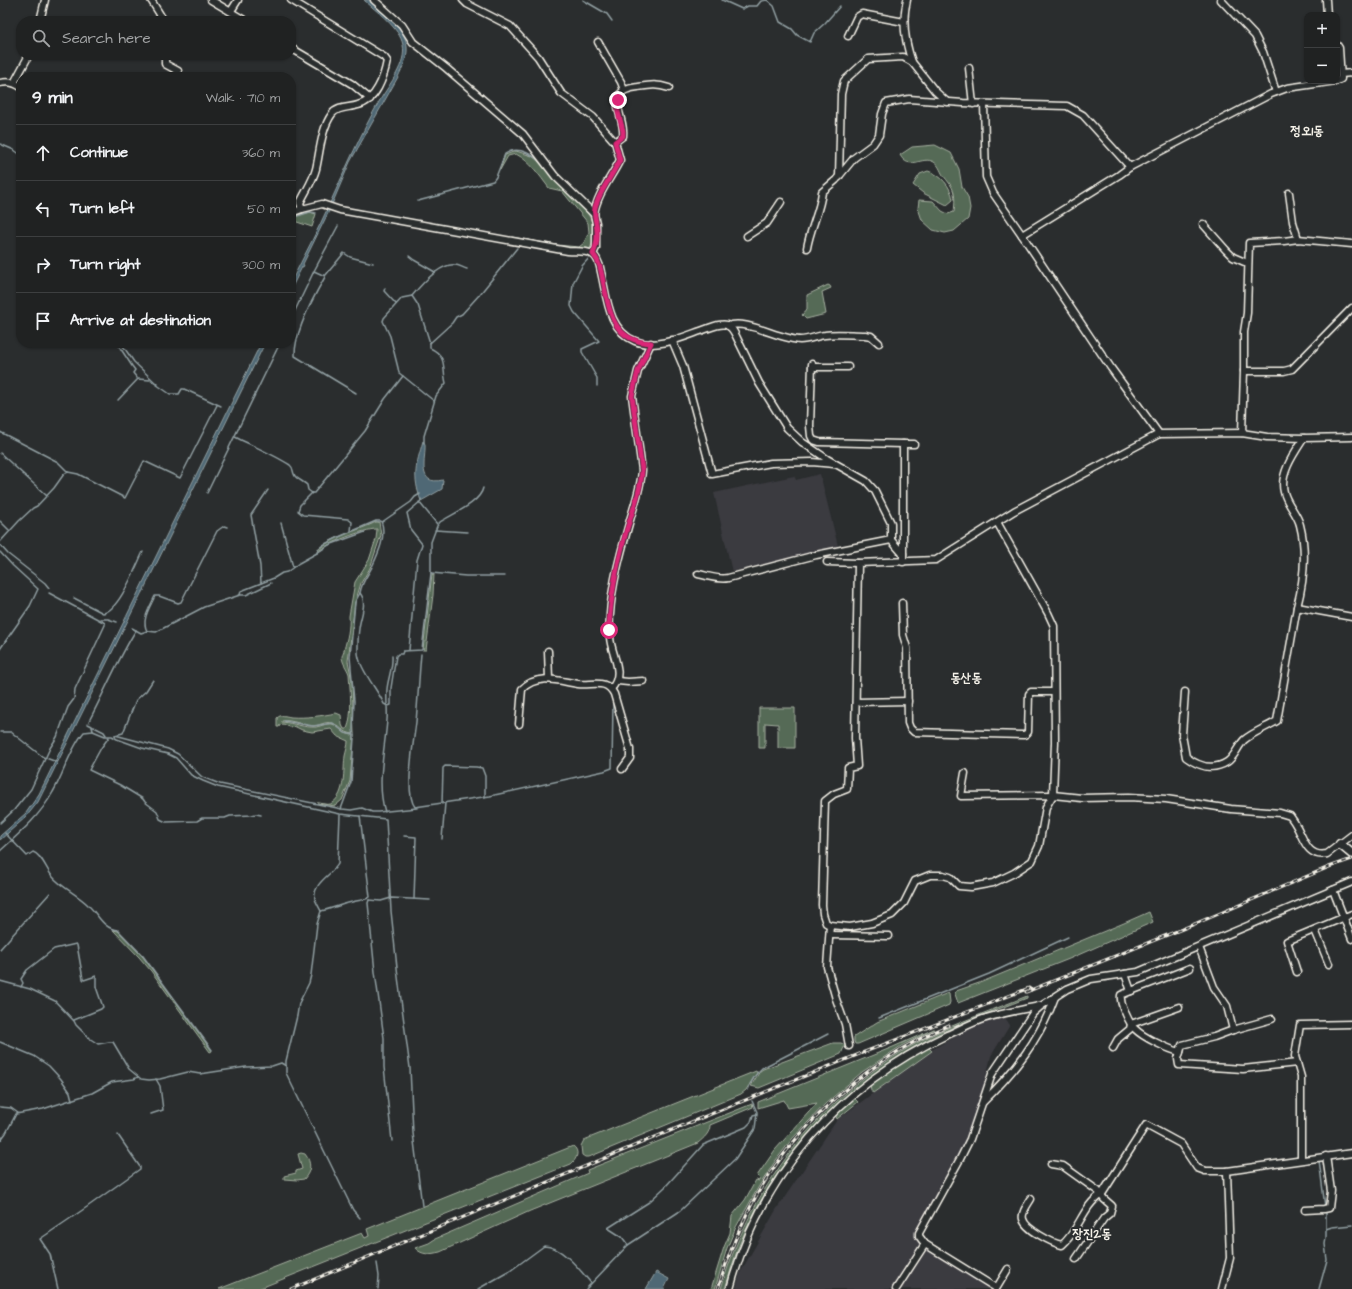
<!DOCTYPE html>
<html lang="en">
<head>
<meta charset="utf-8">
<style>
	:root { --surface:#202222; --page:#282a2a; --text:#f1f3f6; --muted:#a2a4a5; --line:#3d3f40 }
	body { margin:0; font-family:"Architects Daughter","Poor Story",sans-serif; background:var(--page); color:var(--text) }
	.controls { position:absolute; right:12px; top:12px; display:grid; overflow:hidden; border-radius:8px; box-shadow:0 1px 3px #0004 }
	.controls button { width:36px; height:36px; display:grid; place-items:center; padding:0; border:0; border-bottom:1px solid var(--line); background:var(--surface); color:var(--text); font:20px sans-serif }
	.stop { position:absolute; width:12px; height:12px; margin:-9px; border:3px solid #db2777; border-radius:50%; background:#fff }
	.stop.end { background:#db2777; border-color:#fff; box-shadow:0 1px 4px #0008 }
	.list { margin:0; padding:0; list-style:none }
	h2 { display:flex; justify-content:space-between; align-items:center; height:52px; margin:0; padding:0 16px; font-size:17px }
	h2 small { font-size:13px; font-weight:400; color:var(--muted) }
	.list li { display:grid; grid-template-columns:26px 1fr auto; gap:12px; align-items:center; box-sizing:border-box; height:56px; padding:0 16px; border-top:1px solid var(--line) }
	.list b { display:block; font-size:15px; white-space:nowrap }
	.list em { font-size:13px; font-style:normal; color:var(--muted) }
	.icon { flex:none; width:22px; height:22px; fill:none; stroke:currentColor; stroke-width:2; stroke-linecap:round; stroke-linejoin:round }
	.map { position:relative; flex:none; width:1352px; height:1289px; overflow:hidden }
	.search { position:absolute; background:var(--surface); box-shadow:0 1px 3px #0004; left:16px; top:16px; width:280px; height:44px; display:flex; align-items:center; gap:10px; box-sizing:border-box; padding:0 14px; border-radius:16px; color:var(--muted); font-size:15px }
	.panel { position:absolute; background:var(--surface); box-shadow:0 1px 3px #0004; left:16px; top:72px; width:280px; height:276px; border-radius:16px }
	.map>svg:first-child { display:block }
	.built { fill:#3b3a40 }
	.green { fill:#556a56; stroke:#a4ae9f }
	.water { fill:#4f6874; stroke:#919fa2 }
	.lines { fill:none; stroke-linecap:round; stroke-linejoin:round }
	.stream { stroke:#919fa2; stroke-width:1.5 }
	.minor-casing { stroke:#f4f1e8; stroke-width:9 }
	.tertiary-casing { stroke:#f4f1e8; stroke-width:11 }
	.minor { stroke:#2a2d2e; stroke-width:6 }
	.tertiary { stroke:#2a2d2e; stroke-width:8 }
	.rail-casing { stroke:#f4f1e8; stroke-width:3 }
	.rail { stroke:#2a2d2e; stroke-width:1.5; stroke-dasharray:4.5; stroke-linecap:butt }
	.route { stroke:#db2777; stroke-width:5 }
	.labels { text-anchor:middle; stroke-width:4; stroke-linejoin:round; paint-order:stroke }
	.quarter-label { font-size:13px; font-weight:bold; fill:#f4f1e8; stroke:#2a2d2e }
</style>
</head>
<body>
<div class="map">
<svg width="1352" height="1289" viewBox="0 0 1352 1289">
	<rect width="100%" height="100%" fill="#2a2d2e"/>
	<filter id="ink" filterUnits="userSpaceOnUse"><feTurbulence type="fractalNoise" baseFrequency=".025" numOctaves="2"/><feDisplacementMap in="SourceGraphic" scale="8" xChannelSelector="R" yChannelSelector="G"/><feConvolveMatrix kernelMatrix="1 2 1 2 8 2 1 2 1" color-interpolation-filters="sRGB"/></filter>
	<g filter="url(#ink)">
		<!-- built -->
		<g class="built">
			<path d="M820,474L838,546L732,572L714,493L794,476L796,480Z"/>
			<path d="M1004,1016L1010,1025L991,1056L981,1098L964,1145L916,1232V1240L991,1285L993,1289H736L740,1273L776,1210L837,1120L928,1052L977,1024Z"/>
		</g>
		<!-- green -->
		<g class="green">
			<path d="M935,145L951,153L959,169L962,187L968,197L970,208L968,219L954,231L945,233L933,230L922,220L918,208L919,200L933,201L942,211L948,214L954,212C955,203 956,192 950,184C948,181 945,178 943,175C940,170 939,165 934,162C922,155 909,172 900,155L912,147Z"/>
			<path d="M516,151L532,156L537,160L588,214C595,225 595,237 590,249H571L511,238L512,237L557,245L579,247L584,243L589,232L588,223L562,191L549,188C539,175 531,162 516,154L508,156L500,170L505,155Z"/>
			<path d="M928,171C941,175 951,186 953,200L947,205L923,193L913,185L920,174Z"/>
			<path d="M310,212L316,214L312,227L291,220V218Z"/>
			<path d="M828,285L830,286L831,288L822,292L826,314L806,319L802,315L807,309V295Z"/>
			<path d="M376,522H379L381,535L370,568L361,583L355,603L348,661L352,681L354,734C342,733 340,725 332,723C325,721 319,726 313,726C303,726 292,719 282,721V722C293,723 305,728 316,727C322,726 326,723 332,724C340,726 342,735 354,735L350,781L342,800L335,806L317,803C321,803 329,806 332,803C346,794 343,770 345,756C346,751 348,746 348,741L337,736L331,729L312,732L302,730L294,726L292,728L283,724L280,725L279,727H277V718C281,714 285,716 291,717C306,718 321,716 336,713L341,715L342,725L344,729H347C353,715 350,689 349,674C347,668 342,663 342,656C343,654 344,652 344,650C347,639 350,628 349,616L355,582L369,560L376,539L377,529C363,529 329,543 317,552C324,539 363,529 376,522Z"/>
			<path d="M432,574H434L433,595L426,650H423Z"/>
			<path d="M759,708H795V748H778V724L765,723V748H759Z"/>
			<path d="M1149,912L1153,922L1069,959L958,1003L955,994L956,991L982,982L1124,923Z"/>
			<path d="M113,930L118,931L143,957L212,1051L210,1052L151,971L139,957Z"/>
			<path d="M948,993L949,994L950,1002L949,1005L858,1044H855L854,1041V1037L877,1022Z"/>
			<path d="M1027,996V998C989,1013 949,1026 914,1047C841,1090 780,1154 745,1232C736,1250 731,1270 725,1289H721C752,1181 827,1090 926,1038C958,1022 993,1010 1027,996Z"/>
			<path d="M934,1029L901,1046L862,1072L825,1104L792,1139L776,1160L759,1186L736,1227L727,1248L715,1289H711L724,1247L730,1233L732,1216L745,1200L756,1180L759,1181L760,1179L757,1176L775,1150L817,1103L788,1108L784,1100L758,1108V1102L893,1047Z"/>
			<path d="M833,1043H841L845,1045L841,1054L759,1088L751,1086L760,1071L763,1069Z"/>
			<path d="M928,1047L932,1051L873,1093L871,1090L870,1085L902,1062Z"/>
			<path d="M756,1071L757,1073L746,1090L741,1094L589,1157H585L582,1155L581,1146L584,1140Z"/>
			<path d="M853,1097L858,1102L837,1119L835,1114Z"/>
			<path d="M752,1104L753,1107L710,1125C710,1133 704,1138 698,1143L530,1211L440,1252C430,1254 423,1256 415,1248L429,1243L435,1239L588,1173L587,1170Z"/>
			<path d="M573,1146C580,1151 577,1159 571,1164L258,1289H219L362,1233L365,1238L369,1236L367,1229Z"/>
			<path d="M301,1153L305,1154C312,1163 311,1171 304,1179L297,1180L284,1179V1176L296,1173V1171L302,1169L298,1154Z"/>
		</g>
		<!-- water -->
		<g class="water">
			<path d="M364,0H369C383,13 406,27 407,47C408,58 402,68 398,77L350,162L330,209L303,264L304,266L302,267L291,289V282C304,256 318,230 330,203C346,168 361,133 380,100C389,85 407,63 403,45C400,28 376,11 364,0Z"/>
			<path d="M261,343H265L145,587L144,591L142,592L38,802L26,817L0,840V836L26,813L39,794Z"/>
			<path d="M423,441L425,444C426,460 416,486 443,480L442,489L421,501C412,475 416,466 423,441Z"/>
			<path d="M656,1272L669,1279L664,1289H646Z"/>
		</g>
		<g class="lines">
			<!-- stream -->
			<g class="stream">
				<path d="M583,0L607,14L612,21"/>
				<path d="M722,0L742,9L748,6H757L761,1L767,0L774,6L780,22L792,29L797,35L810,42L814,33L825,23L840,6"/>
				<path d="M0,144L14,150L21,155"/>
				<path d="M569,194L585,210"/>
				<path d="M418,201L493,181L496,177L505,154C519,144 535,156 544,166"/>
				<path d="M291,218L310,212L316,213"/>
				<path d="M409,256L414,260L435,272"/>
				<path d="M590,257L582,266L573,283L571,306L574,312L599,341L582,349V352L597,378V386"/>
				<path d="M314,271L325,276L344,253L350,257L373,263"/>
				<path d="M324,275L325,277C314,296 294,333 295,356L356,393"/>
				<path d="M385,288L384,291L396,304"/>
				<path d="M412,296C421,285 440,263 455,265C459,265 463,268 467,269"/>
				<path d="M291,319L314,271L338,226"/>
				<path d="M117,343L132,366L135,370L133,373L137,378"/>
				<path d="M121,343L134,362L158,385"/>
				<path d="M403,376L434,401"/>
				<path d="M118,400L138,379L150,380L170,394H179L182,389H184L221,406"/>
				<path d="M0,432L58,462L68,472"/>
				<path d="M235,437C253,446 273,454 290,465C294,468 292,472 295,476C297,479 304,482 307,485L308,490L312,493"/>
				<path d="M424,443V436L436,396L446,383C442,369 448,356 430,348V343L452,323L456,317L462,314L480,294L517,248"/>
				<path d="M0,453L47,496"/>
				<path d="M207,493L280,343"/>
				<path d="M419,502L437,524"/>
				<path d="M0,521L10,531"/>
				<path d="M382,522L411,502L415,497L420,494"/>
				<path d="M281,523L293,567"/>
				<path d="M435,530L467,532"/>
				<path d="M351,531L352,522L348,519L303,515L298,511L300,505L312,493H314L365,431L385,399L403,376L399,373L398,368L390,336L383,321L384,318L402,298L412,296L418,305L430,343"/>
				<path d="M0,542L19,521L33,508L37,506L54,488L64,474L68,472L78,474L125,498L144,461L180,478L217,405"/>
				<path d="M0,545L8,554L45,583L49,588"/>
				<path d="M0,552L13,566L38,589L30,606L0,649"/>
				<path d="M317,553L329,545L365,532"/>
				<path d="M431,573L466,576H505"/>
				<path d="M261,583L260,566L251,515L268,490"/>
				<path d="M240,595H246L271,583"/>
				<path d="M74,598L103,613C119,611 136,566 143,552"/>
				<path d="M100,619H108L117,622"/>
				<path d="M132,628L141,633L147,631L156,632L204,607L240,595L241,591L274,578L282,573L287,572L299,563L317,553L318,549L323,545L341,536L376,521H381C387,535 378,554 372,567C367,577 362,581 360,593C368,603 360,617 359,629C358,635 358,641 358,648C356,666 377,688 384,704L388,706L391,705V688L396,656L398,654H402L403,651L422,650L431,573V542L437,526L440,522C452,514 480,503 483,488"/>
				<path d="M147,631C141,620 150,607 155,596H159L178,603L181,602L217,531L224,526L227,527"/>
				<path d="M409,650L417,560L422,544L411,530L407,513L421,501V499"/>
				<path d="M421,654C419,676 418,699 416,722C414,740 404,793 415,807L490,796L604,771L612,768L613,702"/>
				<path d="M284,721L313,726L333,723L345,733L354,735"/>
				<path d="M92,727H94L104,732L106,735"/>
				<path d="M93,731L105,736H112L117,739L142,748L168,754L176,758L191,775L203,781L218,787L340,814L386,819L391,911L398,977L410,1068L413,1133L422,1206"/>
				<path d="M0,732H11L43,757L57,762"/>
				<path d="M115,735L168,749L178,754L202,777L220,784L342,809L351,810L362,808L372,812H378L417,808"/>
				<path d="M115,735L123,733L136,700L146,691L153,680"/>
				<path d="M109,737L101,748L89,770L120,785L143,799L145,802L157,811L160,819L166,822L197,821L202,818H225L230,816L252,815L256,814L261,815"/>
				<path d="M442,804L443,768L445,766L476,767L482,768L485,776V797"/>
				<path d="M341,809L351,782L354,738L353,729L354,701L350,657L355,602L360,593"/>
				<path d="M385,812C376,783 385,750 387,720C388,710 386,700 387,689C388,678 393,668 392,656"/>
				<path d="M340,815L338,864C332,875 312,883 315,899C316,902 319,907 321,911L317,924L311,975L309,983L299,1003L297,1016L286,1061V1073L353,1210L360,1218"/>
				<path d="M0,823L14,810L31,789L50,748L57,737L68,707L74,699L75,689L105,625V623L49,593"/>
				<path d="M5,833L27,856L33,852C42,855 46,869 52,876C62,888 77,894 88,905C98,914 103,929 118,930L143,956L212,1050"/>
				<path d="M404,836L416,837L414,899"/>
				<path d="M442,839L445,803"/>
				<path d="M0,851C20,833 40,816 53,792C64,773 70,749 84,732L93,731L92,726L88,724L89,721C105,691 118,659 136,630"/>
				<path d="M369,900L368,903L375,972L384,1038V1067L392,1141"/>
				<path d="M369,900L381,901L391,898L430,900"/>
				<path d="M321,911C332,909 341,904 352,902C358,900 365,901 370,897L360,816"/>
				<path d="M0,949L50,893"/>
				<path d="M0,981L30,989L55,1001L74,1021L76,1025L89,1038L98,1044L109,1042H113L129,1069L141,1079L149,1080L160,1079L188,1072L200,1074L246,1067L272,1066L281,1063L286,1066"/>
				<path d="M21,987L23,983L21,979L27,970L54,949L76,944L77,945L83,979L84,980L96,976V987L103,1007L101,1009L74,1020"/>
				<path d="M879,1018L989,974L1068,937"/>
				<path d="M0,1042L34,1056L49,1066L61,1079L70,1092L72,1100"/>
				<path d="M748,1090C750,1083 756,1073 762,1068L828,1034"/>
				<path d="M0,1107L11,1108L18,1113"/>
				<path d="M151,1114L163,1110L160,1086L156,1079"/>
				<path d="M0,1141L6,1133L16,1114L43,1109L92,1093L112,1082L134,1079L138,1077"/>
				<path d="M1319,1160L1325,1207"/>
				<path d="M1326,1229L1332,1227L1352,1225"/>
				<path d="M628,1245L622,1237L608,1228L649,1202L665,1187L703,1145L746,1127L751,1122L753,1115L757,1114"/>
				<path d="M377,1263L379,1276L378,1289"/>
				<path d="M58,1289L50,1254L40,1239L87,1207L140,1169V1167L118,1135"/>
				<path d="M478,1289L510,1271L544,1246C562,1246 580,1270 591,1283"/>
				<path d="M586,1289L628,1245L680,1211L735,1159L755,1129L757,1112L752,1101"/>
				<path d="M1319,1289L1327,1260L1325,1244L1326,1238V1211"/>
			</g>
			<defs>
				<g id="minor">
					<path d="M151,0L164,21"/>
					<path d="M211,0L246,21"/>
					<path d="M291,0L384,57L387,61C384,77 376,101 358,105C350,108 338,106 332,114C321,129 320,152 316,169C313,181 305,192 300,203L302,209"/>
					<path d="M374,0L402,25L413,42L446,68L523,134L555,176L594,214L596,223V248L593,254"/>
					<path d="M463,0L467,4L510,26L538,57L561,93L593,117L615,142L620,160C611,178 597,194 594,214"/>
					<path d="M907,0C902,20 905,42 912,62"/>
					<path d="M1221,0L1255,36L1263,52L1276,92"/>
					<path d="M1326,0L1327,15"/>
					<path d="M231,11L238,0"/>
					<path d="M40,21L45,0"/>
					<path d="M848,36L857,17L862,14L904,22"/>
					<path d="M598,42L621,82L624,90"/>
					<path d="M1337,45L1339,48L1341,79L1337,81"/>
					<path d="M291,48L352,84L370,99"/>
					<path d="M165,55V64L178,71"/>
					<path d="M969,68L973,104"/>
					<path d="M1341,74L1352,73"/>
					<path d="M0,83C8,81 14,82 21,87"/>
					<path d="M14,83L29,55"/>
					<path d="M984,104L986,177L993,193L1022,235"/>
					<path d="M615,142L623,136C626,116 601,91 638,87C651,85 657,84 669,88"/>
					<path d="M1130,167L1119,175L1022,235L1111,368L1159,434"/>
					<path d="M839,177L841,94L844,81L868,59L903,57L912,62L935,91L947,102"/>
					<path d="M1289,193L1293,222L1298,239"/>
					<path d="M291,213L302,209L322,204L340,210L568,251C575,252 585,250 592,254C598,257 600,266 601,272C607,297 608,330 635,341C657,350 685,336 706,329C712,327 720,323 727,325C731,327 733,330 735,334L759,383L787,428L802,442L827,459L866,481L875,491L891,523V540"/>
					<path d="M1203,224L1226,250L1233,257L1247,263"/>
					<path d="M747,236L767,223L781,202"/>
					<path d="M807,248C810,229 820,211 822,192L836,180L854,158L873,144L879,135L882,114L886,103L909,99L963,103L1067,106L1083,115L1130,167L1271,94L1287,88L1336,81"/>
					<path d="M728,326C746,319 779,339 800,340C809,340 816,336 825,335C837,333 852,335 865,335L871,336L879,343"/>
					<path d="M672,340L683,366L712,474L771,463L812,462L834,464"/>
					<path d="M812,364L810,426L811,436L813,440L819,442L903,444V562"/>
					<path d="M812,367H848"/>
					<path d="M1244,371V332L1247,313L1249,243L1284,241L1298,239L1352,244"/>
					<path d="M1242,433L1244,371H1284L1292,369L1352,308"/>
					<path d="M903,444H914"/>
					<path d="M997,522L1048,613L1054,626L1055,742L1053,795L1046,807L1039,846L1032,861L1014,873L993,883L971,887L959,886L950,877L943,875H930L915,881L904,903L892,915L872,923L850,927L830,925L826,923L823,914L822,905L825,801L834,794L847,789L848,768L857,766L855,738L858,563L936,560L1014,511L1159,434L1242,433L1267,437L1304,438L1352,437"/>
					<path d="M827,562L858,563"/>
					<path d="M698,574C709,576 718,580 728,578L816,555L891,540L903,554"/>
					<path d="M902,603L903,635L907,648L908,723L910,728L914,732L1024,735L1026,734L1028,732L1029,694L1031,692H1054"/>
					<path d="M1297,607C1304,580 1307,552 1300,525C1297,513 1286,503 1284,492C1279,474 1295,452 1304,438"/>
					<path d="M548,651L549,679"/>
					<path d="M618,681L628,682L643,681"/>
					<path d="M611,689C626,673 611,655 610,637C607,599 620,556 630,520C635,503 641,487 642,470L632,396L638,371L651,343"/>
					<path d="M1185,692L1182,735L1186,757C1198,766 1213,771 1227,762C1234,758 1238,746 1244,740C1252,733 1267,727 1277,721L1297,607L1352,617"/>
					<path d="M856,702L908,701"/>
					<path d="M519,724L522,689C537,673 559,681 578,684C592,686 606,678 614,694L630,749V758L622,769"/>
					<path d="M965,773L961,796L1053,795L1082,798L1129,797L1166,799L1231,809L1280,813L1290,816C1293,820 1295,823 1297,827C1304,840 1308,858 1327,854L1352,835"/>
					<path d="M1333,890L1352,939"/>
					<path d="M830,925L827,967L836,999L845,1024L849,1046"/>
					<path d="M1315,930L1329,964"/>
					<path d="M830,935L889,936"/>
					<path d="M1199,947L1214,987L1227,1006L1233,1030"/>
					<path d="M1297,972L1287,941L1352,914"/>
					<path d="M1125,974L1131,991L1121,995C1120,1001 1122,1005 1124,1010C1127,1016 1130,1025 1135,1029C1144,1038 1168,1049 1180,1052"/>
					<path d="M1131,991L1190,968"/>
					<path d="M1272,1019L1233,1030L1214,1037L1182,1045L1178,1059L1179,1065L1243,1069L1297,1063"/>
					<path d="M1113,1048L1118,1039L1130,1029L1131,1024L1179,1007"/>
					<path d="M983,1102C1015,1071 1040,1039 1055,997"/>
					<path d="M1301,1159V1077L1295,1056L1300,1025L1352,1024"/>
					<path d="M1051,1164L1063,1166L1098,1191L1104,1199L1112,1206L1110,1213L1104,1218L1076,1259"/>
					<path d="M1031,1199C1028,1204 1021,1213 1023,1219C1025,1229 1052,1243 1062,1245C1079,1231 1083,1205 1102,1194L1146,1125L1181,1144L1197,1168L1205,1171H1227L1352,1153"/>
					<path d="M1305,1210L1324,1209L1329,1208L1331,1191L1326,1156"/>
					<path d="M996,1288L925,1244L919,1236V1233L960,1159L970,1139L992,1074L1033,1013L1041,1006L1067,989L1091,979L1138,972L1352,882"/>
					<path d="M730,1289C760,1175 841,1084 947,1035C959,1030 971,1023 983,1019C1001,1013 1021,1010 1039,1006"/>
					<path d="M896,1289L925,1244"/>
					<path d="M996,1289L1008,1269"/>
					<path d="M1222,1289L1230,1258L1227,1171"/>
				</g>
				<path id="tertiary" d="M1340,844L1352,854"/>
			</defs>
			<!-- minor casing -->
			<use href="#minor" class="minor-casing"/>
			<!-- tertiary casing -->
			<use href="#tertiary" class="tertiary-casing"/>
			<!-- minor -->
			<use href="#minor" class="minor"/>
			<!-- tertiary -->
			<use href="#tertiary" class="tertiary"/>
			<defs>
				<g id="rail">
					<path d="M1026,992L1197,923L1329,867L1352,859"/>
					<path d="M291,1289L701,1118L862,1053L1029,988L1031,990"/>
					<path d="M718,1289C724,1269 731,1248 740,1229C777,1141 861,1062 949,1025"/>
				</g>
			</defs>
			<!-- rail casing -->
			<use href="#rail" class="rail-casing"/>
			<!-- rail -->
			<use href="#rail" class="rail"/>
		</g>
	</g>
	<g class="lines" filter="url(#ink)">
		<!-- route -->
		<path class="route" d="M609,630C610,597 617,564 626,532C632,512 641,491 642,470L632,396L638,371L651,343C612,341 610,312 603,281C601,271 600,262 593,254C597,245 598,233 596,223C595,217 594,214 595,208C598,194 613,174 620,160L615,142L623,136V131L618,112V100"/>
	</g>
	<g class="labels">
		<!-- quarter labels -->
		<g class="quarter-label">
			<text x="1307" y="135">정오1동</text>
			<text x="966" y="682">동산동</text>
			<text x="1092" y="1238">장진2동</text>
		</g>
	</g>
</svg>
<div class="controls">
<button>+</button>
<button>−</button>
</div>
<div class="stop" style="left:609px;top:630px"></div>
<div class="stop end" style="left:618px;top:100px"></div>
<div class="search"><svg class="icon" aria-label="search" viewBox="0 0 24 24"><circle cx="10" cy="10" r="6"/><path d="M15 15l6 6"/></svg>Search here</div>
<section class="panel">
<h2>9 min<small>Walk · 710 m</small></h2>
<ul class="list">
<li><svg class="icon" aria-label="ahead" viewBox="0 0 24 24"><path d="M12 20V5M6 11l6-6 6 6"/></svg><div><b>Continue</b></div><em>360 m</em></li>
<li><svg class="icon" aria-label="left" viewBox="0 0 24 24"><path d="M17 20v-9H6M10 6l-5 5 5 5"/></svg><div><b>Turn left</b></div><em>50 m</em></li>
<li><svg class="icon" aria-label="right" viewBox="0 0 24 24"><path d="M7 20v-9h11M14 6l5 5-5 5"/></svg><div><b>Turn right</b></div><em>300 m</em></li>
<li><svg class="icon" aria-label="arrive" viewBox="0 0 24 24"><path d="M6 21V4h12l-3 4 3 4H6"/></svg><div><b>Arrive at destination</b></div></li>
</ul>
</section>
</div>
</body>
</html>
